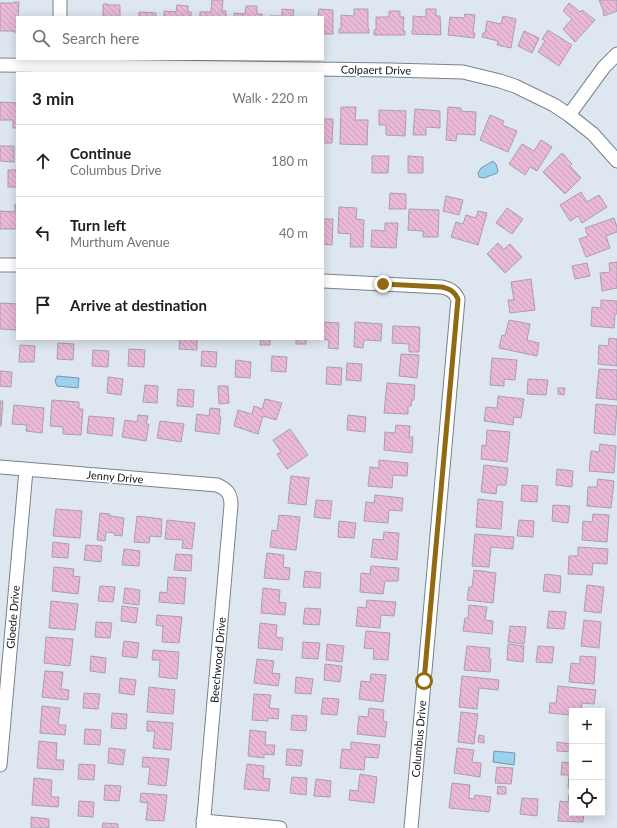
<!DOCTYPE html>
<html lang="en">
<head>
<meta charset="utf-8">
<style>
	:root { --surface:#fff; --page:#f6f6f6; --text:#202124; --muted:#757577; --line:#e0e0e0 }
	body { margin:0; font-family:Lato,sans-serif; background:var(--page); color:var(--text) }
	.controls { position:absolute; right:12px; bottom:12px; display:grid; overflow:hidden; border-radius:0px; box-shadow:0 2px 10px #0003 }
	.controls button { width:36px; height:36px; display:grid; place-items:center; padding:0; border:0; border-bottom:1px solid var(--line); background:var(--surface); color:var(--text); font:20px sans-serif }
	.stop { position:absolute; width:12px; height:12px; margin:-9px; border:3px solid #936a14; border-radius:50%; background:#fff }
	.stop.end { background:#936a14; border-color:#fff; box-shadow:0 1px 4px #0008 }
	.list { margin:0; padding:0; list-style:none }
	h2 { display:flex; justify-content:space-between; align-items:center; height:52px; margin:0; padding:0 16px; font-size:17px }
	h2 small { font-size:13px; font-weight:400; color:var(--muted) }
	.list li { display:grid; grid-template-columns:26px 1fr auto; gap:12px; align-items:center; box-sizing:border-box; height:72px; padding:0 16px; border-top:1px solid var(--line) }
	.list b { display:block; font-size:15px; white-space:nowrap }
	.list p { margin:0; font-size:13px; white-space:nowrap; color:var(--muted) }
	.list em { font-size:13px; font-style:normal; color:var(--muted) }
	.icon { flex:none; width:22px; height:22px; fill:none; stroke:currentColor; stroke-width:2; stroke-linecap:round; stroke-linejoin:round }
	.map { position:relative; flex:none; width:617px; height:828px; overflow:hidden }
	.search { position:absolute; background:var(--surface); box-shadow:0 2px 10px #0003; left:16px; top:16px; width:308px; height:44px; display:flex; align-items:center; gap:10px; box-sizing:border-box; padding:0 14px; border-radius:0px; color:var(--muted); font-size:15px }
	.panel { position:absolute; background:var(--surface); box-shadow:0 2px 10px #0003; left:16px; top:72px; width:308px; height:268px; border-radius:0px }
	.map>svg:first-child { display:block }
	.water { fill:#9bd1ef; stroke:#7298ae }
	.building { fill:url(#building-back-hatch); stroke:#aa9fa6 }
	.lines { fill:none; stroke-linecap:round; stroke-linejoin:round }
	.minor-casing { stroke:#7a828b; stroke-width:15 }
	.minor { stroke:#fff; stroke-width:13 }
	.route { stroke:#936a14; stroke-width:5 }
	.labels { text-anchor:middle; stroke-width:3; stroke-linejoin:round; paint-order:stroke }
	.street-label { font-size:11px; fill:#111317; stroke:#fff }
</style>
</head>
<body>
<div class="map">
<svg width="617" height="828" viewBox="0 0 617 828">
	<defs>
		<pattern id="building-back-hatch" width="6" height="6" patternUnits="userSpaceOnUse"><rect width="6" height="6" fill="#eab9da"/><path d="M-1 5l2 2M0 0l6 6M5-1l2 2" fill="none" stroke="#c89eba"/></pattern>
	</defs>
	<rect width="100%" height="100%" fill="#dee7f0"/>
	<!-- water -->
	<g class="water">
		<path d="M493,161L496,164L498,171L497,173L484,178L479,177L478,173L481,168Z"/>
		<path d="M57,376L79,378L78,388L57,386L55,381Z"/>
		<path d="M494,751L515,753L514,765L493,762Z"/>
	</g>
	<!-- building -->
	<g class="building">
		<path d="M212,0H223L222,11H226V17H200V12H211Z"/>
		<path d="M599,0H617V11L604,16L603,12H604Z"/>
		<path d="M14,2H19L17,32H14V31H0V3H14Z"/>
		<path d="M569,3L580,12L582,10L595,20L575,42L563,29L572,19L563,11Z"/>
		<path d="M103,4H107V5H120V17H103Z"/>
		<path d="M177,5L188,6V12H191V17H164V11L176,12Z"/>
		<path d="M246,6H257V14H262V17H234V13L245,14Z"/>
		<path d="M282,9L294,10L293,16L297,17H270V16H282Z"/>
		<path d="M319,9L333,10V34H323V17H306H318Z"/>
		<path d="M354,9H368V29H369V33H339V29H341V15L354,16Z"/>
		<path d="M426,9H436V16H440L441,35L412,34V30H413V16L426,17Z"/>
		<path d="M389,11H400V17H404L403,31H405V35H374V30H376V17H389Z"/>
		<path d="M139,12L156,13V17H139Z"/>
		<path d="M465,14L475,15L473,33H475L474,38L448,35L450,17L464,18Z"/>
		<path d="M503,16L516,19L511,48L497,45L498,41L482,37L483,33H485L487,21L501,24Z"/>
		<path d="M548,30L572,45L559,66L538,52L545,41L542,39Z"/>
		<path d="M524,31L539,38L532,53L518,46Z"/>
		<path d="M0,102L17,103V128H13V120H0Z"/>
		<path d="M341,107H356L355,120H368L367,145L340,144Z"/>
		<path d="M448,107L461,108V111L476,112L475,135L457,134L456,141L446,140Z"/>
		<path d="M415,109L440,111V128L426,127V135H413Z"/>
		<path d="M379,110L406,111L405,136L386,135V125H379Z"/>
		<path d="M490,115L504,121L502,125L517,131L508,152L480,140Z"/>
		<path d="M323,119H333L332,143H323Z"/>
		<path d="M541,140L552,147L537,171L530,167L525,175L509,164L522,144L534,151Z"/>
		<path d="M0,146H14V162L0,161Z"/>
		<path d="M562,153L572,164L570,166L581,178L565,194L543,172Z"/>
		<path d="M372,156H389L388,173H372Z"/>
		<path d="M408,156L423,157V173H408Z"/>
		<rect x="8" y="170" width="9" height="17"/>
		<path d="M581,192L587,202L599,195L607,207L582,223L578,216L570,221L560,205Z"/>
		<path d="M390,193L406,194V209H389Z"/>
		<path d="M446,196L463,200L459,215L443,211Z"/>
		<path d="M15,204H17V229H0V211L15,212Z"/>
		<path d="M339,207L357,208L356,219L364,220L363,247H350L351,234L338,233Z"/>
		<path d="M507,208L523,219L512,234L496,223Z"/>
		<path d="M409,209L439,210L438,237H423V231L408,230Z"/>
		<path d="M478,211L487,213L478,245L451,237L456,222L463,224L466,215L476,218Z"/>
		<path d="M614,218L617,227V232L606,236L610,248L586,257L579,239L588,236L585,228Z"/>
		<path d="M323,219H333L332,245L323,244Z"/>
		<path d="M385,223H398L396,248L371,247L372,230L385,231Z"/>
		<path d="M498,243L504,249L510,244L522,257L505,273L487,254Z"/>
		<path d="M617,262V288L602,291L600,273L610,272L609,263Z"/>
		<path d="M587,263L590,276L575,279L572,266Z"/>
		<path d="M531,279L535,310L510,313L508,300H514L511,282Z"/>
		<path d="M601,300L617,301V314H615L614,328L591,326L592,307L601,308Z"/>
		<path d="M0,303L17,304V330L0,329Z"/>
		<path d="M509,320L530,324L527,340L539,343L537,356L499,348L502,335L505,336Z"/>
		<path d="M323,322L339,323L338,349L328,348L329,340L312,339H323Z"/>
		<path d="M355,322L382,324L381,341L364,340L363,348L354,347Z"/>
		<path d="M393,326L420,327L419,352H409V344L392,343Z"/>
		<path d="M609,338L617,339V366L598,364L599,345L608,346Z"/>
		<path d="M171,339H197V350L179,349L180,340Z"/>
		<path d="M261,339H270V345H260Z"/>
		<rect x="296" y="339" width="10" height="5"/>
		<path d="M58,343L74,344L73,360L57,359Z"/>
		<path d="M20,345L35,346L34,362H19Z"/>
		<path d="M129,349L145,350L144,367L128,366Z"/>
		<path d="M93,350L109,351L108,367L92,366Z"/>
		<path d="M202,351L217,352L216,367L201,366Z"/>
		<path d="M401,354L419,355L417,378L399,376Z"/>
		<path d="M272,356L287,357L286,372L271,371Z"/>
		<path d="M492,358L517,360L515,380L504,379V386L490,385Z"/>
		<path d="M236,360L251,362L250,378L235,377Z"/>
		<path d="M347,363L362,364L361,381L346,380Z"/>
		<path d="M327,367L342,368L341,385L326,384Z"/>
		<path d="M599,369L617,370V400L596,398Z"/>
		<path d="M0,371L12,372L11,387L0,386Z"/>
		<path d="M108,377L123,379L121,395L107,393Z"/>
		<path d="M528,379L548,380L546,395L527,394Z"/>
		<path d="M387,383L415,385L414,400H412L411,406H408V414L384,413Z"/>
		<path d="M145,385L158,386L157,403L143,402Z"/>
		<path d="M218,386H228L229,403L219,404Z"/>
		<path d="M558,388H565L564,395L558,394Z"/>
		<path d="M178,389L194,390L193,407L177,406Z"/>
		<path d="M498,396L524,399L521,418L514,417L513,425L484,421L486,407L497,408Z"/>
		<path d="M265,399L282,403L276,420L263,416L258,434L234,426L238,410L252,414L254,406L262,409Z"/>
		<path d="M52,400L79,402V409H83L81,435L63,434V427L50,426Z"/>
		<path d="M0,401H3L1,426H0Z"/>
		<path d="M596,404L617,406L615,435L594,433Z"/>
		<path d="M14,405L44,408L42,433L26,431L27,425L12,424Z"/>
		<path d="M210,408L220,409L219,417H221L219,434L195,431L197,414L209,416Z"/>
		<path d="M138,415L148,416L146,424H149L146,441L122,437L125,420L137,422Z"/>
		<path d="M348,415L366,417L365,432L347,430Z"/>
		<path d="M89,416L114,418L112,436L87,433Z"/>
		<path d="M160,421L184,424L181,442L157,438Z"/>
		<path d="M396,425L410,426L409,437H413L412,453L384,450L385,432L395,433Z"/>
		<path d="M290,429L308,455L287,469L277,454L281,452L273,440Z"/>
		<path d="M487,430L510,432L507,462L481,459L482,445L486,446Z"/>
		<path d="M600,444L616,446L614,473L589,471L591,451L599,452Z"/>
		<path d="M379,460L408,463L407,476L393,475L392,488L368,486L370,467L379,468Z"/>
		<path d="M484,465L508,468L506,485H497L496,494L481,492Z"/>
		<path d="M557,469L573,471L572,487L556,485Z"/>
		<path d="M291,476L309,478L306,505L288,503Z"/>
		<path d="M598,479L614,481L611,508L587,506L588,487H597Z"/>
		<path d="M522,485L538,486L537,502L521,501Z"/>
		<path d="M375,495L403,498L402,511L389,510L388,523L364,521L366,502L374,503Z"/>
		<path d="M478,499L503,502L501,529L476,527Z"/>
		<path d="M316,500L332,501L330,519L314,517Z"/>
		<path d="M553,505L570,506L568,523L552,521Z"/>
		<path d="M56,509L82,511L80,538L53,536Z"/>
		<path d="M100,513L110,514V516L124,518L122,536L114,535L115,533L106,532L105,541L97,540Z"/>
		<path d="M593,514L609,515L607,542L582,540L583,521L592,522Z"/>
		<path d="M279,515L300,517L296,550L270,547L272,530L277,531Z"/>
		<path d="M137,516L162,519L161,537L150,536L149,543L134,542Z"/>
		<path d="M167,520L195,523L192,549L182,548L183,540L165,539Z"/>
		<path d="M519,520L534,521L533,537L517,536Z"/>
		<path d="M339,521L356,523L354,538L338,537Z"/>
		<path d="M384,532L399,533L397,560L371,557L373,539L383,540Z"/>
		<path d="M475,534L514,537L513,549L491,547L489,567L472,566Z"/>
		<path d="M53,542L69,544L68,558L52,557Z"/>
		<path d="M86,545L102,546L101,562L84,560Z"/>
		<path d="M578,547L608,549L607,564L593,563L592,575L568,574L569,556H578Z"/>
		<path d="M124,549L140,551L139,566L122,565Z"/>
		<path d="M267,553L284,555L283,567L290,568L289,580L264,578Z"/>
		<path d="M176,554L192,555L191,571L174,570Z"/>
		<path d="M371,566L399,568L398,581H385L383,594L360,592L361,573L370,574Z"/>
		<path d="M54,567L74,569L73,576L80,577L78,594L52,591Z"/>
		<path d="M474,570L496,573L493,603L467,600L469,587H472Z"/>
		<path d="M305,571L321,573L320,588L303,587Z"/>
		<path d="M545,574L561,576L560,593L543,591Z"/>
		<path d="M168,577L186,578L184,604L159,602L160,592L167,593Z"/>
		<path d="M587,585L604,587L601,613L584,611Z"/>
		<path d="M100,586L115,587L113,602L98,601Z"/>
		<path d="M125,588L140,590L139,605L123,603Z"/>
		<path d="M263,588L280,590L279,602L286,603L285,615L261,613Z"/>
		<path d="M367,600L396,602L394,616L381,615L380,628L356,626L358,607L366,608Z"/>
		<path d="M51,601L78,604L75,630L49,628Z"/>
		<path d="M469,605L487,607L485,620L493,621L492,634L463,631L465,618H468Z"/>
		<path d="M122,606L138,608L136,623L121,621Z"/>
		<path d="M305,608L321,609L319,625L303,624Z"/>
		<path d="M549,611L566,612L564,629L547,628Z"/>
		<path d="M157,615L182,617L179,643L162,642L163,626L156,625Z"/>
		<path d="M584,620L601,622L599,648L581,646Z"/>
		<path d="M96,622L112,623L110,638L95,637Z"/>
		<path d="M260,623L277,625L276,637L283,638L282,650L258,648Z"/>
		<path d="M510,626L526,627L524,644L508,642Z"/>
		<path d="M366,631L390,633L388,660L373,659L374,649L364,648Z"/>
		<path d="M46,637L73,639L70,666L44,663Z"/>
		<path d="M124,641L139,643L137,658L122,656Z"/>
		<path d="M303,642L320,643L318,659L302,658Z"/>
		<path d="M327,644L344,646L342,662L326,660Z"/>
		<path d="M508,644L524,646L523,662L507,660Z"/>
		<path d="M467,646L490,648L489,659H491L490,672L464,670Z"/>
		<path d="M538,646L554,647L552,663L536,662Z"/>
		<path d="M153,650L179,652L177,679L159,677L160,660H152Z"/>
		<path d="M91,656L106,658L105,673L90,671Z"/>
		<path d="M580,656L596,657L594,684L569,682L571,663L580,664Z"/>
		<path d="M257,659L274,661L272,673L280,674L278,686L254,683Z"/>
		<path d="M325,664L342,666L340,682L324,680Z"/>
		<path d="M45,671L63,672L61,689L69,690L68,700L42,697Z"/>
		<path d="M371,674L386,675L383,702L359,699L361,681L370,682Z"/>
		<path d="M462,676L499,680L498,690L479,688L477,709L459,707Z"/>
		<path d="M296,677L313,679L311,694L295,693Z"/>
		<path d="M120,678L136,680L134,695L119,693Z"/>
		<path d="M558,686L596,690L594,704L582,703L581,711H572V715L549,713L550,703H556Z"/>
		<path d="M149,687L175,690L173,714L147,712Z"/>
		<path d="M84,693L100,694L98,709L83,708Z"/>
		<path d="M254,694L271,695L269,708L279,709L278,719L268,718V721L252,720Z"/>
		<path d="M323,698L339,699L337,715L321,714Z"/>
		<path d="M42,706L60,708L58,725H66L65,735L40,733Z"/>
		<path d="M369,708L384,710L383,721L387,722L385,737L357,734L359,716L368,717Z"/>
		<path d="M461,712L478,714L474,744L458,742Z"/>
		<path d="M112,713L127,714L126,729L111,728Z"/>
		<path d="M292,715L307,716L306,731L291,730Z"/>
		<path d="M147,721L173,723L171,750L153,748L155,731H147Z"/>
		<path d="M85,729L101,730L100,745L84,744Z"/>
		<path d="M250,730L266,732L265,745H275L274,755L264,754V758L248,756Z"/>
		<path d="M479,735L484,736V743L478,742Z"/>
		<path d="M572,738V752L557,751V742L571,744Z"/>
		<path d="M39,741L57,743L56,760H64L63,770L37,768Z"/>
		<path d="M351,742L380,745L378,758L365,757L364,770L340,768L342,749L351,750Z"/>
		<path d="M109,748L125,750L123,765L108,763Z"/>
		<path d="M457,748L474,750L472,762L481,763L480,777L454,773Z"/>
		<path d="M287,749L303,750L301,766L286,765Z"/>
		<path d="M143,757L169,759L166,786L148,784L150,767H142Z"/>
		<path d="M562,762L572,763V789L568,788L569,775H561Z"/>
		<path d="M79,764L95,765L94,780L78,779Z"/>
		<path d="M247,764L264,766L263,778L270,779L269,791L244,789Z"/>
		<path d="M497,767L513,768L511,784L495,783Z"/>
		<path d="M360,774L377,777L374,803L349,800L350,790L358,791Z"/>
		<path d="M292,777L307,778L306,795L290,793Z"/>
		<path d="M34,778L52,780L51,797H59L58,807L32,805Z"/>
		<path d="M316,779L331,781L330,797L314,796Z"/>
		<path d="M452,783L470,785L469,798L474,799L475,795L491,797L489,812L449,808Z"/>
		<path d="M105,785L121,786L119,801L104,800Z"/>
		<path d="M498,786L506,787V794H497Z"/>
		<path d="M141,793L167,795L164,821L146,820L148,803L140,802Z"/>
		<path d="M569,794H572V813H584L583,822L558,821L560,801L568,802Z"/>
		<path d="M522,798L538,799L537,816L520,814Z"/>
		<path d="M79,801L94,802L93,817L78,816Z"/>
		<path d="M31,817L49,819V828H31Z"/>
		<path d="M103,823L118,824V828H102Z"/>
	</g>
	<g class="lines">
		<defs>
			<g id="minor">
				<path d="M60,17V0"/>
				<path d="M0,65L391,70L463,72L500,81L515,86L554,105L569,115L593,134L617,161"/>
				<path d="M569,115L604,67L617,54"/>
				<path d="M0,265H17"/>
				<path d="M323,281L442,287C450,289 454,291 458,299L411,828"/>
				<path d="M0,467L217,485C227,489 231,494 231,505L203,828"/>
				<path d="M0,765L26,470"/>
				<path d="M203,821L280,828"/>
			</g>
		</defs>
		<!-- minor casing -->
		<use href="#minor" class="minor-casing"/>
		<!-- minor -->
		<use href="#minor" class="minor"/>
	</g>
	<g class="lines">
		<!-- route -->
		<path class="route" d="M383,284L442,287C450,289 454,291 458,299L424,681"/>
	</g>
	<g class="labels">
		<!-- street labels -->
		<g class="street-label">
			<text transform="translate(376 70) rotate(1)" y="4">Colpaert Drive</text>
			<text transform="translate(115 477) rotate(5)" y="4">Jenny Drive</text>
			<text transform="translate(13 617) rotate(-85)" y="4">Gloede Drive</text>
			<text transform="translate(218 660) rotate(-85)" y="4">Beechwood Drive</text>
			<text transform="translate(419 739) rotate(-85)" y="4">Columbus Drive</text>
		</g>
	</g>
</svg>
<div class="controls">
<button>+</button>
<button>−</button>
<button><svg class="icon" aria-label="locate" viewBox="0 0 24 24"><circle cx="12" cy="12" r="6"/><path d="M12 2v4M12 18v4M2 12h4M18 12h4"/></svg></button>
</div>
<div class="stop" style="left:424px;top:681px"></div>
<div class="stop end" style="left:383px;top:284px"></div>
<div class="search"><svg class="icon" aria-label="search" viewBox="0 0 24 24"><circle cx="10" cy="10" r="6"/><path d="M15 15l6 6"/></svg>Search here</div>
<section class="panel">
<h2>3 min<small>Walk · 220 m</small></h2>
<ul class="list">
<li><svg class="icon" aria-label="ahead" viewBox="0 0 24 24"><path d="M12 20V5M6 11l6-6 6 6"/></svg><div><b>Continue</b><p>Columbus Drive</p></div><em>180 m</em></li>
<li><svg class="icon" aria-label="left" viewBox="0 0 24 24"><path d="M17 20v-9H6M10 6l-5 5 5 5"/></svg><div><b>Turn left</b><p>Murthum Avenue</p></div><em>40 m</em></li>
<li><svg class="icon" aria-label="arrive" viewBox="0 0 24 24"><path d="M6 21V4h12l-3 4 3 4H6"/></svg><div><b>Arrive at destination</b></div></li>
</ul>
</section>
</div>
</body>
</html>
